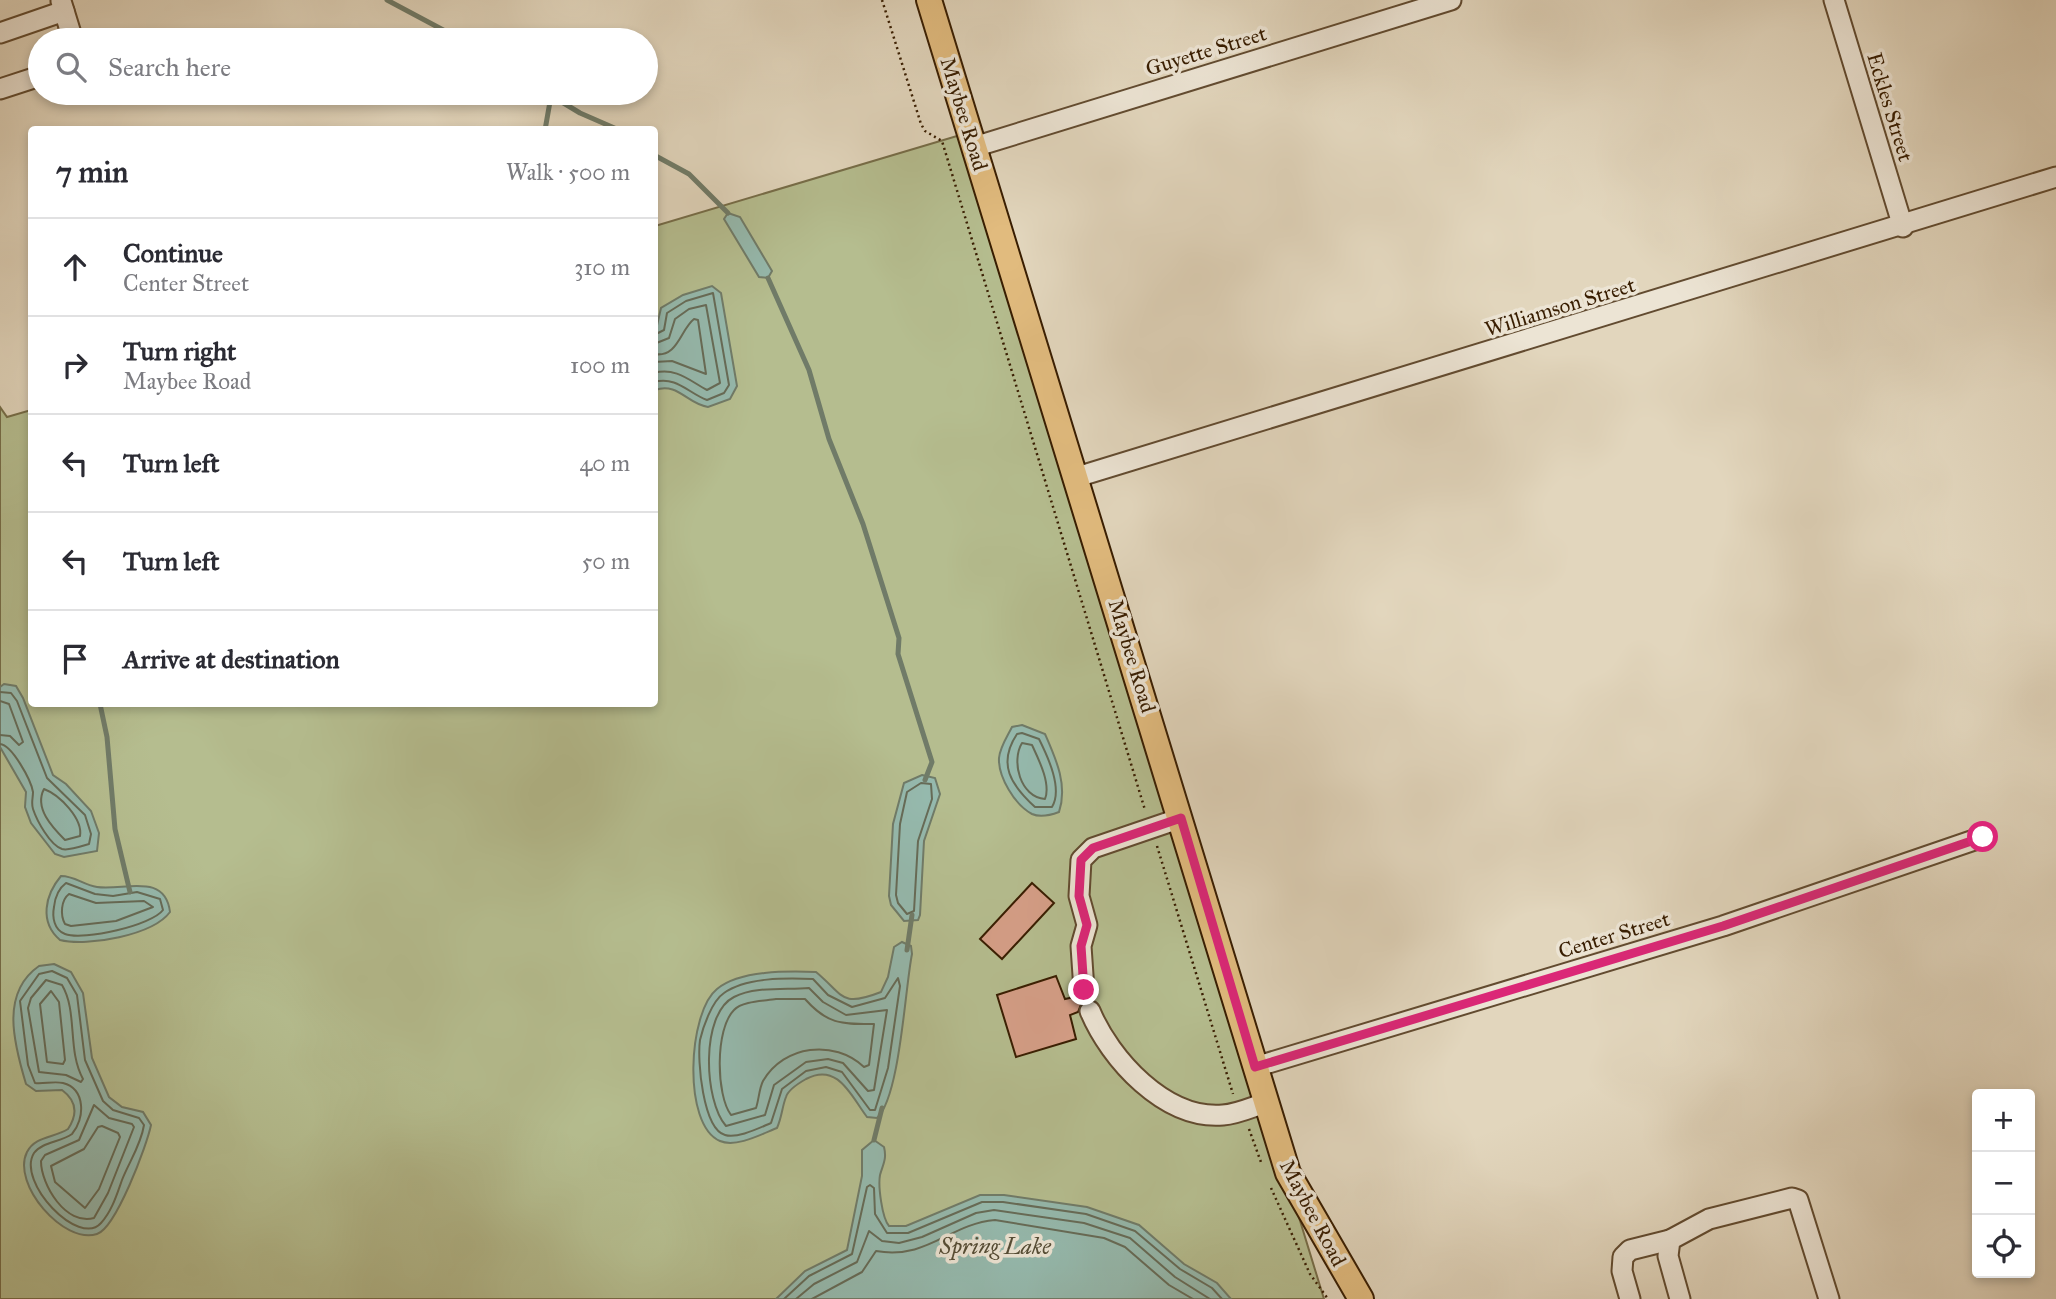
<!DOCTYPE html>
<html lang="en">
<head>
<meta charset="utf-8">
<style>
	:root { --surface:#fff; --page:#f2f2f3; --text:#2b2b33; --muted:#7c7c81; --line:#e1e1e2 }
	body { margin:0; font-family:"IM FELL Great Primer",serif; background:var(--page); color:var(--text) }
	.controls { position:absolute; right:21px; bottom:21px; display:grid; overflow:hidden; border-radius:7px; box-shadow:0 4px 10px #0003 }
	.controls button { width:63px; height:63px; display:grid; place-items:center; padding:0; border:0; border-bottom:2px solid var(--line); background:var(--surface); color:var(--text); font:35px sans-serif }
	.stop { position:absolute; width:21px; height:21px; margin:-16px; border:5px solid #db2777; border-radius:50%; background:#fff }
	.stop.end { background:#db2777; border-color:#fff; box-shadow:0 2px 7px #0008 }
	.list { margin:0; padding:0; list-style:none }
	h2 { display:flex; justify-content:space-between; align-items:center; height:91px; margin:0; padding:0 28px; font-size:30px }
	h2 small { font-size:23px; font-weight:400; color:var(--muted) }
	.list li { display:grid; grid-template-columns:46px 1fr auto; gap:21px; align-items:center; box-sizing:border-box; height:98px; padding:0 28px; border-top:2px solid var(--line) }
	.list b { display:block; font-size:26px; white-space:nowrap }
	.list p { margin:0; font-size:23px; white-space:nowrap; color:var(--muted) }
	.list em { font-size:23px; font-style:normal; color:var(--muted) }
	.icon { flex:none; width:38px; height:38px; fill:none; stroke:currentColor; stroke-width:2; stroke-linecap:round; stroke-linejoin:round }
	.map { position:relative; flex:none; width:2056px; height:1299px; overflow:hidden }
	.search { position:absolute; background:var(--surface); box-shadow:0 4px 10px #0003; left:28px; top:28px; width:630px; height:77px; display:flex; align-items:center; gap:18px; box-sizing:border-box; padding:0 24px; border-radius:38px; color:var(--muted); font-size:26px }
	.panel { position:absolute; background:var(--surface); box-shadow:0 4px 10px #0003; left:28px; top:126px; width:630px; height:581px; border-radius:7px }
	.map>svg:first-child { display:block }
	.green { fill:#b5bd8f; stroke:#766d48; stroke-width:2 }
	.water { fill:#95b9ad; stroke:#707b68; stroke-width:2 }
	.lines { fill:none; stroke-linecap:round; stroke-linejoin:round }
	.shore { stroke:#666b57; stroke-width:2 }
	.stream { stroke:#707b68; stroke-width:5 }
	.building { fill:#d69f88; stroke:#381d01; stroke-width:2 }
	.minor-casing { stroke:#624b30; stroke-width:23 }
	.major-casing { stroke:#381d01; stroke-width:28 }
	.path { stroke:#381d01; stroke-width:2.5; stroke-dasharray:2 3.5; stroke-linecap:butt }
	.minor { stroke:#ece4d4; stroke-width:19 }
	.major { stroke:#e1bb7e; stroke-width:24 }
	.route { stroke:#db2777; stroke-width:9 }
	.labels { text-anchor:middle; stroke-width:7; stroke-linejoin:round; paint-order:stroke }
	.street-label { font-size:21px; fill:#381d01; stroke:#ece4d4 }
	.water-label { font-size:23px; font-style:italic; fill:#544c35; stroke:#ece4d4 }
</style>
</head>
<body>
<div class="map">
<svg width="2056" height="1299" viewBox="0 0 2056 1299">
	<rect width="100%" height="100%" fill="#e2d6bd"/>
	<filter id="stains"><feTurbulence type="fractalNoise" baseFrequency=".00286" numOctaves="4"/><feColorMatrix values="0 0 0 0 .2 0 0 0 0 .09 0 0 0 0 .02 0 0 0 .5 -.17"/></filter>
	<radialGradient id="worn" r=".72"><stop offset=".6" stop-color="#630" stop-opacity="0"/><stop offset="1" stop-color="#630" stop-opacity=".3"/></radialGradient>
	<!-- green -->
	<path class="green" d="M967,133L1324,1299H0V407L7,417L31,410L32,704H654L655,226Z"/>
	<!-- water -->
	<g class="water">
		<path d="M728,213L740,217L772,271L768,278L759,277L724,219Z"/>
		<path d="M712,286L721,293L737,386L730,399L708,407C687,404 678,382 655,390V334L661,308L683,295Z"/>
		<path d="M4,684L16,686L23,698L53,775L66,784L91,811L99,833L97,851L64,857L55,854L31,823L25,807L26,792L0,747V687Z"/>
		<path d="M1022,725L1045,734C1056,759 1068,785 1059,812C1051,815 1041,818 1032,814C1015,805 998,777 999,758C1000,747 1007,737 1012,727Z"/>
		<path d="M922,775L935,778L940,794L924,841L920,915L918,920L904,921L891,905L889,896L893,824L904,783Z"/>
		<path d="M61,876C75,876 83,885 97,887C124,891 165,872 170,912C153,935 88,947 60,940C39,922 45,895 61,876Z"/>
		<path d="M902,942L911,946L912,954C905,988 900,1097 877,1118L867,1117C851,1096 838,1062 806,1079C799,1083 788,1090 786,1097C782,1107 782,1117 777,1128C762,1134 736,1148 720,1141C682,1125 688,1012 717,989C740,970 788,971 816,972C844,995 840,1008 881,992L888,977L894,947Z"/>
		<path d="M54,964L71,972L83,993L92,1058L109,1097L122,1107L143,1112L151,1125C147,1145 116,1228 97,1234C64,1245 11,1184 27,1152C35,1136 54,1138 68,1129C78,1114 77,1101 62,1090L36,1091L26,1084C14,1044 0,993 39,966Z"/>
		<path d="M874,1140L884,1147C887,1159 883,1164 880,1175C878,1186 882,1218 889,1226H906L980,1195H1004L1087,1207L1139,1225L1184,1264L1217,1283L1231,1299H776L805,1271L847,1250L862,1176V1150Z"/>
	</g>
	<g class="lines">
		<!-- shore -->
		<g class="shore">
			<path d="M654,335L664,330L667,313L686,301L713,293L729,385L724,393L707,400C688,393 677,376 654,382"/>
			<path d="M654,344L669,338L675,319L689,309L706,305L720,383L707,390C690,381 676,367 654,373"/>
			<path d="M654,354C678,358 680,330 694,319L698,320L706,374L672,361L654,362"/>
			<path d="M0,692L11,693L17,701L47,778L85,815L91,834L89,844C82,846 69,851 62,849C50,845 37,821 33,809C31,803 33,798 33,792C31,780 12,745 0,744"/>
			<path d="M0,701L9,704L23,742L19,745L10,736L0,735"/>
			<path d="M1022,733L1039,739C1048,757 1063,789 1052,807H1035C1011,785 997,764 1017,734Z"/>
			<path d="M1022,743L1032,745C1039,760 1051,784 1045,799C1020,797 1011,761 1022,743Z"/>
			<path d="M921,783L931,784L932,799L918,841L914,911L907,914L898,903L896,895L900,824L907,792Z"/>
			<path d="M44,789C60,795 83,819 80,836L65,840C52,827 34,808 44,789Z"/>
			<path d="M66,883L95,894L113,896L137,892L160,899L163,910C152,925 84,941 65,934C54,930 52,917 54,907C55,897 58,889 66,883Z"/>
			<path d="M69,894L96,903L144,901L153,907L116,921L71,926L65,924C60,915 61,900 69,894Z"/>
			<path d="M52,971L67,978L77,995L85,1060L103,1101L113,1110L139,1118L144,1125C141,1145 129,1162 122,1180C117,1194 112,1211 101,1223C79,1248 16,1182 34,1153C42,1142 61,1142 72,1134C85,1119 86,1089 63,1083C54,1081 44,1084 35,1083L28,1065L20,1001L39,974Z"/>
			<path d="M898,978L900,986L888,1068L875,1110H870L842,1072L826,1067L806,1071L782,1089L771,1123C759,1128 737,1139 725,1135C703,1129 697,1060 700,1040C703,1027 712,1001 724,993C746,977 787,978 813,979L828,995L852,1007L885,998Z"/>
			<path d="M46,980L62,985C78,1012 67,1050 83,1079L81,1082L66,1075L39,1072L28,1008L31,998Z"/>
			<path d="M809,988L823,1002L846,1015L887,1010L874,1090L868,1091L843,1063L828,1059L806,1062L774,1085L765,1115L726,1126C704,1101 700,1014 734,997C755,986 786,990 809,988Z"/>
			<path d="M51,991L59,1002L65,1060L63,1064L47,1062L40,1004Z"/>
			<path d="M776,999H805C828,1025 842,1024 874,1024L869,1065L864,1067C834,1039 784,1045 763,1081C759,1089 759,1099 756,1108L731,1115C716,1095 715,1029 734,1010C742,1001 764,1001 776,999Z"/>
			<path d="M94,1105L109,1118L132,1124L134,1127L108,1193L94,1218C66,1226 41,1185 41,1161L45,1155L79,1140Z"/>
			<path d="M102,1126L118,1133L120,1137L99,1189L85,1208L55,1182L51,1166L84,1149L98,1127Z"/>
			<path d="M784,1299L809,1276L852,1254L867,1187L870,1185L874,1188L875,1214L887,1233H908L982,1202H1003L1086,1214L1135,1231L1180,1269L1212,1288L1222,1299"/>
			<path d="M796,1299L814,1284L857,1262L869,1231L882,1241L899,1243L922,1237L976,1213L994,1210L1084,1223L1130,1238L1175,1277L1210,1299"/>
			<path d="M812,1299L862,1272L876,1251C928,1260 949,1224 995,1220L1104,1238L1125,1247L1169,1285L1193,1299"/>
		</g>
		<!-- stream -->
		<g class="stream">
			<path d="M387,0L462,40"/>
			<path d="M547,93L580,113L619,130"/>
			<path d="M545,130L551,96"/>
			<path d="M654,155L689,174L728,213"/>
			<path d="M768,278L809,370L829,439L863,524L899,638L898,654L932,762L925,780"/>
			<path d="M100,704L107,737L115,829L130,892"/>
			<path d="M907,950L912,915"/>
			<path d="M874,1140L882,1108"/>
		</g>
	</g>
	<!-- building -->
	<g class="building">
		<path d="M1032,883L1054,903L1002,959L980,939Z"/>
		<path d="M1056,976L1065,999L1074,997L1082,1002L1078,1012L1070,1015L1076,1039L1016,1057L997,995Z"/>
	</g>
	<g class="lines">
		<defs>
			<g id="minor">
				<path d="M1834,0L1903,227"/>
				<path d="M61,1L73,40"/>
				<path d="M0,33L64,11"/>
				<path d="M0,89L40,76"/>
				<path d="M974,147L1451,0"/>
				<path d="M1077,477L2056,177"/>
				<path d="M1084,990L1081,946L1087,925L1079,896L1081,860L1093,848L1181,818"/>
				<path d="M1090,1011C1110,1059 1165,1120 1223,1115C1238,1114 1252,1107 1265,1103"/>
				<path d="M1255,1067L1723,926L1983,837"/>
				<path d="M1630,1299L1622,1271L1623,1257L1630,1250L1670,1240"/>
				<path d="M1680,1299L1668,1256L1670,1240L1709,1219L1792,1198L1798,1200L1829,1299"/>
			</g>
			<path id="major" d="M929,0L1288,1173L1361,1299"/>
		</defs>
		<!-- minor casing -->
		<use href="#minor" class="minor-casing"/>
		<!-- major casing -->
		<use href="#major" class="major-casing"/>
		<!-- path -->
		<g class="path">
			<path d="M882,0L921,124L925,131L942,141L1145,810"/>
			<path d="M1157,846L1233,1094"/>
			<path d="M1249,1129L1262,1165"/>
			<path d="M1271,1188L1310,1274L1328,1299"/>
		</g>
		<!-- minor -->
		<use href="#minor" class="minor"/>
		<!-- major -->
		<use href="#major" class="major"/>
	</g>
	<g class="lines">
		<!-- route -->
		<path class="route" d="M1084,990L1081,946L1087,925L1079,896L1081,860L1093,848L1181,818L1255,1067L1723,926L1983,837"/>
	</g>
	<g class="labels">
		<!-- street labels -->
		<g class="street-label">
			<text transform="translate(1206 51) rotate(-17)" y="7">Guyette Street</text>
			<text transform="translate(1890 107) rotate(73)" y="7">Eckles Street</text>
			<text transform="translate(964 114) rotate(73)" y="7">Maybee Road</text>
			<text transform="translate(1560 307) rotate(-17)" y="7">Williamson Street</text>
			<text transform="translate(1132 656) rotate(73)" y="7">Maybee Road</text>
			<text transform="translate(1614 935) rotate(-17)" y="7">Center Street</text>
			<text transform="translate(1313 1213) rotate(62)" y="7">Maybee Road</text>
		</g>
		<!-- water labels -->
		<g class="water-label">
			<text x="995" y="1254">Spring Lake</text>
		</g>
	</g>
	<rect width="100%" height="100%" filter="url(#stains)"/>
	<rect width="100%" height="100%" fill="url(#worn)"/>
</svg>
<div class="controls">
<button>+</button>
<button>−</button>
<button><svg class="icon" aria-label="locate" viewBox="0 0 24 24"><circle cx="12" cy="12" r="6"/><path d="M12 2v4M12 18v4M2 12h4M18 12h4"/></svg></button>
</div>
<div class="stop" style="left:1983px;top:837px"></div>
<div class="stop end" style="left:1084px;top:990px"></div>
<div class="search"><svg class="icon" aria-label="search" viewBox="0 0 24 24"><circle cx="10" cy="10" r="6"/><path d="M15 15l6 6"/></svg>Search here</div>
<section class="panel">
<h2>7 min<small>Walk · 500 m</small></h2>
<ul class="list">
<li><svg class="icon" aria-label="ahead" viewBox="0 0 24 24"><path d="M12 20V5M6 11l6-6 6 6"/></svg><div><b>Continue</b><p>Center Street</p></div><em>310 m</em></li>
<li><svg class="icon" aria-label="right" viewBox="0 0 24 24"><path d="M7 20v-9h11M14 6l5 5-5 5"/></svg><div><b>Turn right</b><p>Maybee Road</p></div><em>100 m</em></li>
<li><svg class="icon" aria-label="left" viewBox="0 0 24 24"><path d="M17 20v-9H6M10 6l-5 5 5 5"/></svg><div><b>Turn left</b></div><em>40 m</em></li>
<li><svg class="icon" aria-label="left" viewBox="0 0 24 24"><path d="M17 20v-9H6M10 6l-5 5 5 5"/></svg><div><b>Turn left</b></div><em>50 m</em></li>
<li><svg class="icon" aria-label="arrive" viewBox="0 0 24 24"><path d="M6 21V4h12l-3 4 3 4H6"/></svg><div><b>Arrive at destination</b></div></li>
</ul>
</section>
</div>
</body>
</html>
